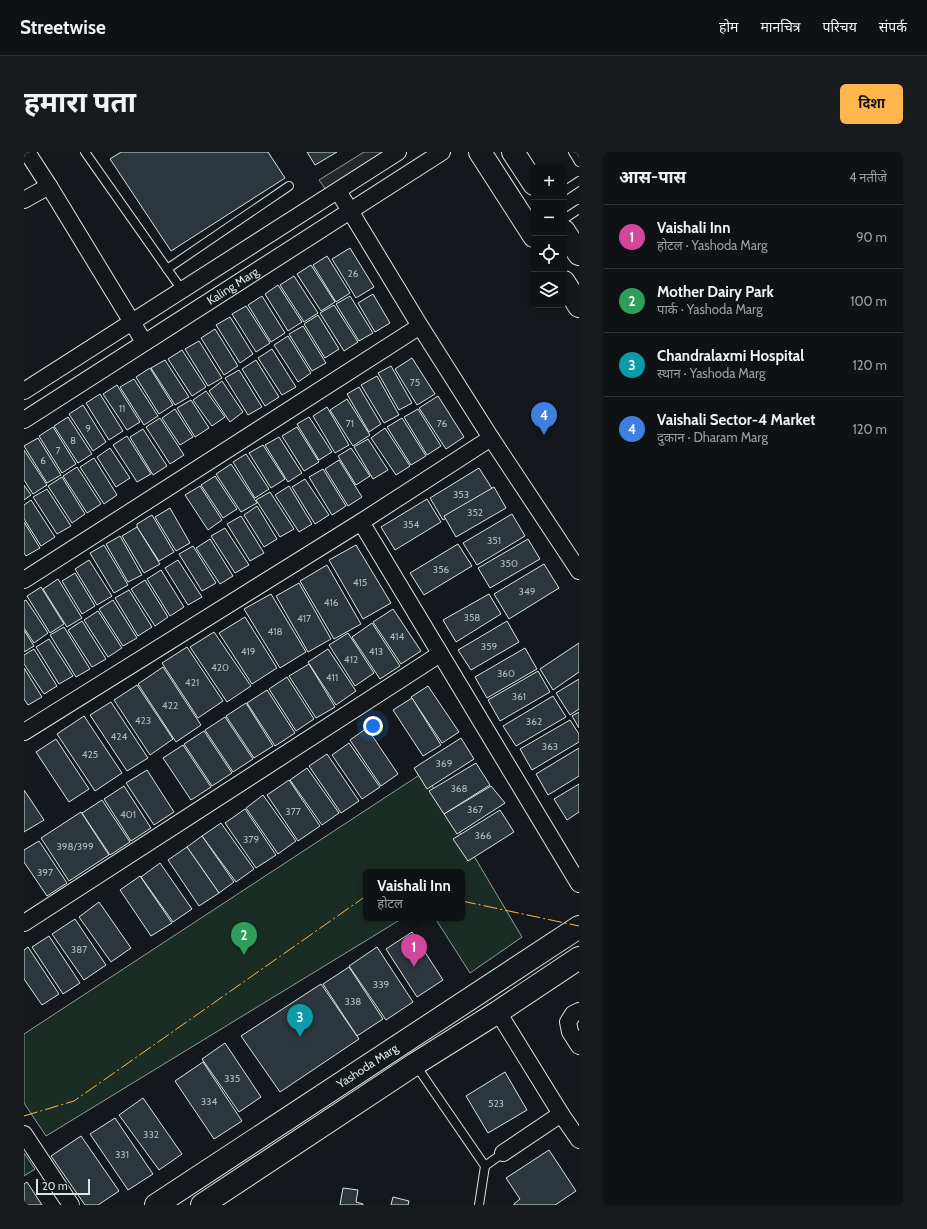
<!DOCTYPE html>
<html lang="hi">
<head>
<meta charset="utf-8">
<style>
	:root { --surface:#0f1215; --page:#181b1e; --text:#f1f3f6; --muted:#9b9ea0; --line:#2f3234; --accent:#ffb74d }
	body { margin:0; font-family:Cabin,"Noto Sans Devanagari",sans-serif; background:var(--page); color:var(--text) }
	.controls { position:absolute; right:12px; top:12px; display:grid; overflow:hidden; border-radius:6px; box-shadow:0 2px 10px #0003 }
	.controls button { width:36px; height:36px; display:grid; place-items:center; padding:0; border:0; border-bottom:1px solid var(--line); background:var(--surface); color:var(--text); font:20px sans-serif }
	.scale { position:absolute; left:12px; bottom:10px; width:54px; box-sizing:border-box; padding-left:4px; border:2px solid #d8e6dc; border-top:0; font-size:11px; line-height:14px; white-space:nowrap; color:#d8e6dc; -webkit-text-stroke:3px #14181c; paint-order:stroke }
	.you { position:absolute; left:349px; top:574px; width:14px; height:14px; margin:-10px; border:3px solid #fff; border-radius:50%; background:#1a73e8; box-shadow:0 0 0 6px #1a73e833 }
	.badge { display:grid; place-items:center; width:26px; height:26px; border-radius:50%; background:var(--accent); color:#fff; font-size:13px; font-weight:700 }
	.pin { position:absolute; translate:-50% -33px; filter:drop-shadow(0 1px 2px #0008) }
	.pin::after { content:''; position:absolute; top:21px; width:14px; height:12px; background:inherit; clip-path:polygon(0 0,100% 0,50% 100%) }
	.popup { position:absolute; left:339px; top:717px; width:102px; height:52px; box-sizing:border-box; display:grid; place-content:center; border-radius:6px; background:var(--surface); filter:drop-shadow(0 1px 3px #0005); font-size:13px; white-space:nowrap; color:var(--muted) }
	.popup b { font-size:15px; color:var(--text) }
	.popup::after { content:''; position:absolute; left:50%; top:100%; margin-left:-8px; border:8px solid transparent; border-top-color:var(--surface) }
	.list { margin:0; padding:0; list-style:none }
	h2 { display:flex; justify-content:space-between; align-items:center; height:52px; margin:0; padding:0 16px; font-size:17px }
	h2 small { font-size:13px; font-weight:400; color:var(--muted) }
	.list li { display:grid; grid-template-columns:26px 1fr auto; gap:12px; align-items:center; box-sizing:border-box; height:64px; padding:0 16px; border-top:1px solid var(--line) }
	.list b { display:block; font-size:15px; white-space:nowrap }
	.list p { margin:0; font-size:13px; white-space:nowrap; color:var(--muted) }
	.list em { font-size:13px; font-style:normal; color:var(--muted) }
	.icon { flex:none; width:22px; height:22px; fill:none; stroke:currentColor; stroke-width:2; stroke-linecap:round; stroke-linejoin:round }
	.map { position:relative; flex:none; width:555px; height:1053px; overflow:hidden; border-radius:6px }
	header { display:flex; align-items:center; gap:24px; box-sizing:border-box; height:56px; padding:0 20px; background:var(--surface); border-bottom:1px solid var(--line) }
	header strong { font-size:19px }
	nav { display:flex; gap:22px; margin-inline-start:auto; font-size:14px }
	.intro { display:flex; align-items:center; justify-content:space-between; box-sizing:border-box; height:96px; padding:0 24px }
	h1 { margin:0; font-size:28px }
	.button { padding:10px 18px; border-radius:6px; background:var(--accent); color:#111; font-size:14px; font-weight:700 }
	main { display:flex; gap:24px; padding:0 24px }
	aside { flex:1; background:var(--surface); border-radius:6px; box-shadow:0 2px 10px #0003 }
	.map>svg:first-child { display:block }
	.green { fill:#1a2d24; stroke:#939e99 }
	.parking { fill:#24282b; stroke:#939e99 }
	.building { fill:#2c363c; stroke:#d8e6dc }
	.lines { fill:none; stroke-linecap:round; stroke-linejoin:round }
	.lane-casing { stroke:#d8e6dc; stroke-width:10 }
	.street-casing { stroke:#d8e6dc; stroke-width:18 }
	.secondary-casing { stroke:#d8e6dc; stroke-width:24 }
	.lane { stroke:#14181c; stroke-width:8 }
	.street { stroke:#14181c; stroke-width:16 }
	.secondary { stroke:#14181c; stroke-width:22 }
	.power { stroke:#ffb74d; stroke-width:1; stroke-dasharray:14 3 2 3; stroke-linecap:butt }
	.labels { text-anchor:middle; stroke-width:3; stroke-linejoin:round; paint-order:stroke }
	.number-label { font-size:10px; fill:#adbab4 }
	.street-label { font-size:12px; fill:#d8e6dc; stroke:#14181c }
</style>
</head>
<body>
<header>
<strong>Streetwise</strong>
<nav><a>होम</a><a>मानचित्र</a><a>परिचय</a><a>संपर्क</a></nav>
</header>
<div class="intro"><h1>हमारा पता</h1><a class="button">दिशा</a></div>
<main>
<div class="map">
<svg width="555" height="1053" viewBox="0 0 555 1053">
	<rect width="100%" height="100%" fill="#14181c"/>
	<!-- green -->
	<g class="green">
		<path d="M400,620L498,785L446,821L411,766H438V720H342V766H379L22,984L0,951V882Z"/>
		<path d="M0,1001L11,1017L0,1024Z"/>
	</g>
	<!-- parking -->
	<path class="parking" d="M340,0H362L302,38L295,28Z"/>
	<!-- building -->
	<g class="building">
		<path d="M97,0H244L261,26L147,99L86,7Z"/>
		<path d="M283,0H313L291,13Z"/>
		<path d="M326,96L350,135L332,146L308,107Z"/>
		<path d="M303,104L326,141L312,150L289,113Z"/>
		<path d="M287,113L311,150L297,159L273,122Z"/>
		<path d="M270,124L294,161L280,170L256,133Z"/>
		<path d="M254,133L278,170L264,179L241,142Z"/>
		<path d="M349,142L366,171L351,180L334,151Z"/>
		<path d="M238,144L261,181L247,190L224,153Z"/>
		<path d="M326,144L349,181L335,189L312,152Z"/>
		<path d="M310,153L334,190L320,199L296,161Z"/>
		<path d="M222,154L246,191L232,200L208,162Z"/>
		<path d="M294,163L315,197L301,206L280,172Z"/>
		<path d="M206,165L229,202L216,211L192,173Z"/>
		<path d="M279,174L302,211L288,219L265,182Z"/>
		<path d="M191,177L214,214L200,223L177,186Z"/>
		<path d="M264,184L287,221L274,230L250,193Z"/>
		<path d="M175,189L198,226L184,234L161,197Z"/>
		<path d="M248,197L272,235L258,243L234,206Z"/>
		<path d="M158,198L182,235L168,244L144,207Z"/>
		<path d="M388,206L411,242L393,253L371,217Z"/>
		<path d="M141,208L165,245L151,253L127,216Z"/>
		<path d="M232,208L255,245L241,254L218,217Z"/>
		<path d="M367,214L388,251L375,258L354,221Z"/>
		<path d="M126,216L149,253L135,262L112,225Z"/>
		<path d="M215,218L238,255L224,263L201,226Z"/>
		<path d="M353,224L375,263L360,271L337,233Z"/>
		<path d="M110,227L134,264L120,273L96,235Z"/>
		<path d="M198,229L219,260L206,270L185,239Z"/>
		<path d="M93,233L116,270L103,278L79,242Z"/>
		<path d="M335,235L357,272L345,280L323,242Z"/>
		<path d="M182,239L201,265L188,274L169,248Z"/>
		<path d="M76,242L99,279L85,288L62,251Z"/>
		<path d="M414,244L440,285L422,297L395,256Z"/>
		<path d="M323,247L346,283L329,294L306,258Z"/>
		<path d="M167,248L185,276L171,285L153,256Z"/>
		<path d="M59,253L82,290L69,299L45,262Z"/>
		<path d="M303,255L325,293L311,301L289,264Z"/>
		<path d="M151,257L169,285L156,293L138,266Z"/>
		<path d="M394,257L417,294L403,303L380,265Z"/>
		<path d="M44,265L68,302L54,311L30,274Z"/>
		<path d="M285,265L308,300L295,308L273,272Z"/>
		<path d="M136,266L160,303L146,312L122,275Z"/>
		<path d="M378,266L402,304L387,313L363,275Z"/>
		<path d="M29,275L52,312L38,321L15,284Z"/>
		<path d="M273,275L295,310L280,319L258,284Z"/>
		<path d="M361,276L386,314L372,323L347,286Z"/>
		<path d="M119,277L143,314L129,323L106,285Z"/>
		<path d="M103,284L127,322L113,330L89,293Z"/>
		<path d="M255,285L278,321L264,330L241,293Z"/>
		<path d="M14,286L37,323L23,331L0,294Z"/>
		<path d="M344,287L364,318L349,327L330,295Z"/>
		<path d="M239,293L261,327L247,336L225,301Z"/>
		<path d="M86,296L106,326L92,335L73,305Z"/>
		<path d="M327,296L346,324L332,333L314,304Z"/>
		<path d="M0,298L23,333L9,342L0,328Z"/>
		<path d="M222,302L245,337L231,346L209,310Z"/>
		<path d="M70,306L93,343L80,352L56,315Z"/>
		<path d="M315,308L338,345L324,354L301,317Z"/>
		<path d="M207,312L233,351L217,360L192,322Z"/>
		<path d="M53,315L77,352L63,361L39,324Z"/>
		<path d="M455,316L469,338L419,368L406,346Z"/>
		<path d="M299,317L322,354L308,363L285,325Z"/>
		<path d="M191,324L213,357L199,366L177,333Z"/>
		<path d="M38,325L61,362L48,371L24,334Z"/>
		<path d="M281,327L305,363L291,372L268,335Z"/>
		<path d="M0,333L7,343L0,348Z"/>
		<path d="M176,334L198,368L184,378L161,343Z"/>
		<path d="M265,334L288,372L275,380L251,343Z"/>
		<path d="M470,335L482,356L432,385L420,364Z"/>
		<path d="M23,337L47,374L33,382L9,345Z"/>
		<path d="M246,340L270,377L256,385L232,348Z"/>
		<path d="M403,347L417,370L371,398L357,375Z"/>
		<path d="M7,348L31,385L17,394L0,367V353Z"/>
		<path d="M233,354L253,387L240,395L220,363Z"/>
		<path d="M146,356L166,391L152,399L131,365Z"/>
		<path d="M488,362L501,384L453,413L439,391Z"/>
		<path d="M128,363L150,400L135,409L113,375V372Z"/>
		<path d="M217,364L240,401L226,409L203,372Z"/>
		<path d="M0,370L16,396L2,404L0,401Z"/>
		<path d="M113,375L136,412L120,421L98,384Z"/>
		<path d="M201,376L225,413L211,421L187,384Z"/>
		<path d="M96,384L118,423L104,430L82,392Z"/>
		<path d="M186,387L209,424L196,432L172,396Z"/>
		<path d="M504,387L516,407L466,436L454,416Z"/>
		<path d="M434,392L448,414L400,443L386,421Z"/>
		<path d="M80,393L104,433L90,441L66,401Z"/>
		<path d="M332,393L367,451L339,467L305,408Z"/>
		<path d="M169,394L192,431L178,439L155,402Z"/>
		<path d="M65,408L88,444L73,453L51,417Z"/>
		<path d="M154,408L178,445L164,453L141,416Z"/>
		<path d="M520,412L535,436L485,467L470,442Z"/>
		<path d="M303,413L337,472L310,487L276,429Z"/>
		<path d="M137,418L160,455L146,464L123,427Z"/>
		<path d="M51,421L71,454L58,462L38,429Z"/>
		<path d="M34,427L58,466L43,475L19,437Z"/>
		<path d="M121,428L144,465L131,474L107,437Z"/>
		<path d="M275,431L307,487L284,500L252,444Z"/>
		<path d="M17,435L40,472L26,481L3,444Z"/>
		<path d="M105,438L128,475L114,484L91,446Z"/>
		<path d="M247,442L282,500L256,516L220,457Z"/>
		<path d="M465,442L477,462L432,490L419,468Z"/>
		<path d="M2,448L24,481L10,491L0,476V449Z"/>
		<path d="M89,448L113,486L99,494L75,457Z"/>
		<path d="M369,457L397,499L377,512L349,470Z"/>
		<path d="M74,459L98,496L84,505L60,468Z"/>
		<path d="M221,465L253,516L228,532L195,481Z"/>
		<path d="M58,469L82,507L68,515L44,478Z"/>
		<path d="M483,469L495,490L447,518L434,498Z"/>
		<path d="M348,471L376,514L356,527L328,485Z"/>
		<path d="M40,475L66,517L52,525L26,483Z"/>
		<path d="M0,478L10,494L0,500Z"/>
		<path d="M190,480L227,534L203,550L166,495Z"/>
		<path d="M324,481L350,521L331,534L305,493Z"/>
		<path d="M25,487L49,524L35,532L12,495Z"/>
		<path d="M555,491V520L529,538L516,517Z"/>
		<path d="M163,495L199,549L174,566L138,511Z"/>
		<path d="M501,496L513,517L463,546L451,525Z"/>
		<path d="M10,497L33,534L20,542L0,512V503Z"/>
		<path d="M304,497L332,539L312,553L284,510Z"/>
		<path d="M285,512L311,555L292,566L265,524Z"/>
		<path d="M139,515L177,573L152,590L114,532Z"/>
		<path d="M0,516L18,545L4,553L0,547Z"/>
		<path d="M514,519L526,540L476,569L464,548Z"/>
		<path d="M263,525L290,567L272,579L245,537Z"/>
		<path d="M555,527V557L546,563L532,541Z"/>
		<path d="M113,533L149,587L126,603L90,548Z"/>
		<path d="M404,534L435,580L418,591L387,545Z"/>
		<path d="M243,538L271,581L251,594L223,551Z"/>
		<path d="M529,544L542,565L492,594L479,574Z"/>
		<path d="M388,546L417,593L399,604L369,558Z"/>
		<path d="M87,550L124,606L103,619L66,563Z"/>
		<path d="M222,551L249,594L230,606L202,564Z"/>
		<path d="M555,560V576L548,564Z"/>
		<path d="M60,564L98,621L71,639L33,582Z"/>
		<path d="M201,565L229,607L209,620L181,578Z"/>
		<path d="M546,568L555,582V590L508,618L496,597Z"/>
		<path d="M343,576L374,622L357,634L326,588Z"/>
		<path d="M180,579L208,621L188,634L160,592Z"/>
		<path d="M437,586L450,607L403,637L390,616Z"/>
		<path d="M32,587L65,637L45,650L12,600Z"/>
		<path d="M325,591L356,635L338,647L308,603Z"/>
		<path d="M159,593L187,635L167,648L139,606Z"/>
		<path d="M555,596V624L524,643L512,622Z"/>
		<path d="M303,602L335,649L317,661L285,614Z"/>
		<path d="M452,611L466,633L420,662L405,639Z"/>
		<path d="M283,616L315,661L298,673L266,628Z"/>
		<path d="M123,618L150,660L130,673L102,631Z"/>
		<path d="M265,628L296,674L274,689L243,643Z"/>
		<path d="M555,632V660L543,668L530,647Z"/>
		<path d="M100,634L127,676L107,689L80,647Z"/>
		<path d="M467,634L481,651L433,682L420,662Z"/>
		<path d="M0,638L20,668L0,680Z"/>
		<path d="M239,643L272,689L254,702L222,656Z"/>
		<path d="M78,648L106,690L86,703L58,661Z"/>
		<path d="M221,657L252,703L232,716L201,671Z"/>
		<path d="M476,658L490,680L444,709L429,687Z"/>
		<path d="M57,660L85,703L45,729L17,686Z"/>
		<path d="M197,671L230,717L212,730L178,684Z"/>
		<path d="M178,684L210,730L195,741L163,695Z"/>
		<path d="M15,689L43,731L23,744L0,710V698Z"/>
		<path d="M163,695L195,741L175,754L144,708Z"/>
		<path d="M136,711L168,757L149,770L117,725Z"/>
		<path d="M116,724L148,771L127,784L96,738Z"/>
		<path d="M75,750L107,796L87,810L55,765Z"/>
		<path d="M51,767L82,813L60,828L28,782Z"/>
		<path d="M388,780L419,828L393,845L362,797Z"/>
		<path d="M25,784L56,831L39,842L8,795Z"/>
		<path d="M4,795L35,842L18,853L0,827V798Z"/>
		<path d="M353,795L389,850L362,868L325,814Z"/>
		<path d="M325,815L359,867L333,884L299,832Z"/>
		<path d="M297,832L335,887L256,940L217,884Z"/>
		<path d="M201,891L237,945L215,960L178,907Z"/>
		<path d="M179,910L218,969L190,987L151,929Z"/>
		<path d="M481,920L503,958L464,981L442,944Z"/>
		<path d="M119,946L158,1002L135,1018L95,963Z"/>
		<path d="M91,966L129,1022L104,1038L66,982Z"/>
		<path d="M57,984L95,1039L74,1053H61L27,1004Z"/>
		<path d="M525,998L552,1039L531,1053H490V1052L496,1047L482,1026Z"/>
		<path d="M3,1030L18,1053H0V1032Z"/>
		<path d="M319,1036L334,1038L332,1050L339,1052V1053H316Z"/>
		<path d="M369,1045L385,1049L384,1053H367Z"/>
	</g>
	<g class="lines">
		<defs>
			<g id="lane">
				<path d="M61,0L158,138"/>
				<path d="M549,0L555,10"/>
				<path d="M540,39L555,29"/>
				<path d="M540,67L555,57"/>
				<path d="M143,117L265,34"/>
				<path d="M391,912L461,1014L455,1053"/>
				<path d="M461,1014L479,1001"/>
			</g>
			<g id="street">
				<path d="M3,0L25,34L120,190"/>
				<path d="M314,39L396,174L467,286L555,419"/>
				<path d="M0,48L25,34"/>
				<path d="M0,239L374,0"/>
				<path id="s1" d="M0,268L418,0"/>
				<path d="M337,370L555,732"/>
				<path d="M0,428L396,174"/>
				<path d="M0,580L337,370L467,286"/>
				<path d="M0,771L416,502"/>
				<path d="M555,859L549,862L544,870L546,880L555,894"/>
				<path d="M474,860L537,962L555,988"/>
				<path d="M0,982L47,1053"/>
				<path d="M479,1001L537,962"/>
			</g>
			<g id="secondary">
				<path d="M456,0L510,84"/>
				<path d="M489,0L510,32"/>
				<path d="M540,79L555,102"/>
				<path d="M540,130L555,154"/>
				<path id="s2" d="M132,1053L555,775"/>
				<path d="M178,1053L391,912L474,860L555,806"/>
			</g>
		</defs>
		<!-- lane casing -->
		<use href="#lane" class="lane-casing"/>
		<!-- street casing -->
		<use href="#street" class="street-casing"/>
		<!-- secondary casing -->
		<use href="#secondary" class="secondary-casing"/>
		<!-- lane -->
		<use href="#lane" class="lane"/>
		<!-- street -->
		<use href="#street" class="street"/>
		<!-- secondary -->
		<use href="#secondary" class="secondary"/>
		<!-- power -->
		<g class="power">
			<path d="M438,749L555,774"/>
			<path d="M0,964L50,949L342,744"/>
		</g>
	</g>
	<g class="labels">
		<!-- number labels -->
		<g class="number-label">
			<text x="329" y="125">26</text>
			<text x="391" y="234">75</text>
			<text x="98" y="260">11</text>
			<text x="326" y="275">71</text>
			<text x="418" y="275">76</text>
			<text x="64" y="280">9</text>
			<text x="49" y="292">8</text>
			<text x="34" y="302">7</text>
			<text x="19" y="312">6</text>
			<text x="437" y="346">353</text>
			<text x="451" y="364">352</text>
			<text x="387" y="376">354</text>
			<text x="470" y="392">351</text>
			<text x="485" y="415">350</text>
			<text x="417" y="421">356</text>
			<text x="336" y="434">415</text>
			<text x="503" y="443">349</text>
			<text x="307" y="454">416</text>
			<text x="448" y="469">358</text>
			<text x="280" y="470">417</text>
			<text x="251" y="483">418</text>
			<text x="373" y="488">414</text>
			<text x="465" y="498">359</text>
			<text x="224" y="503">419</text>
			<text x="352" y="503">413</text>
			<text x="327" y="511">412</text>
			<text x="196" y="519">420</text>
			<text x="482" y="525">360</text>
			<text x="308" y="529">411</text>
			<text x="168" y="534">421</text>
			<text x="495" y="548">361</text>
			<text x="146" y="557">422</text>
			<text x="119" y="572">423</text>
			<text x="510" y="573">362</text>
			<text x="95" y="588">424</text>
			<text x="526" y="598">363</text>
			<text x="66" y="606">425</text>
			<text x="420" y="615">369</text>
			<text x="435" y="640">368</text>
			<text x="451" y="661">367</text>
			<text x="269" y="663">377</text>
			<text x="104" y="666">401</text>
			<text x="459" y="687">366</text>
			<text x="227" y="691">379</text>
			<text x="51" y="698">398/399</text>
			<text x="21" y="724">397</text>
			<text x="55" y="801">387</text>
			<text x="357" y="836">339</text>
			<text x="329" y="853">338</text>
			<text x="208" y="930">335</text>
			<text x="185" y="953">334</text>
			<text x="472" y="955">523</text>
			<text x="127" y="986">332</text>
			<text x="98" y="1006">331</text>
		</g>
		<!-- street labels -->
		<g class="street-label">
			<text dy="4" stroke="none"><textPath href="#s1" startOffset="248">Kaling Marg</textPath></text>
			<text dy="4" stroke="none"><textPath href="#s2" startOffset="253">Yashoda Marg</textPath></text>
		</g>
	</g>
</svg>
<div class="controls">
<button>+</button>
<button>−</button>
<button><svg class="icon" aria-label="locate" viewBox="0 0 24 24"><circle cx="12" cy="12" r="6"/><path d="M12 2v4M12 18v4M2 12h4M18 12h4"/></svg></button>
<button><svg class="icon" aria-label="layers" viewBox="0 0 24 24"><path d="M12 4l9 5-9 5-9-5zM3 14l9 5 9-5"/></svg></button>
</div>
<div class="scale">20 m</div>
<div class="you"></div>
<div class="pin badge" style="left:390px;top:815px;background:#d1479c">1</div>
<div class="popup"><b>Vaishali Inn</b>होटल</div>
<div class="pin badge" style="left:220px;top:803px;background:#2e9e5b">2</div>
<div class="pin badge" style="left:276px;top:885px;background:#0f9aa8">3</div>
<div class="pin badge" style="left:520px;top:283px;background:#3f7fe0">4</div>
</div>
<aside>
<h2>आस-पास<small>4 नतीजे</small></h2>
<ul class="list">
<li><span class="badge" style="background:#d1479c">1</span><div><b>Vaishali Inn</b><p>होटल · Yashoda Marg</p></div><em>90 m</em></li>
<li><span class="badge" style="background:#2e9e5b">2</span><div><b>Mother Dairy Park</b><p>पार्क · Yashoda Marg</p></div><em>100 m</em></li>
<li><span class="badge" style="background:#0f9aa8">3</span><div><b>Chandralaxmi Hospital</b><p>स्थान · Yashoda Marg</p></div><em>120 m</em></li>
<li><span class="badge" style="background:#3f7fe0">4</span><div><b>Vaishali Sector-4 Market</b><p>दुकान · Dharam Marg</p></div><em>120 m</em></li>
</ul>
</aside>
</main>
</body>
</html>
